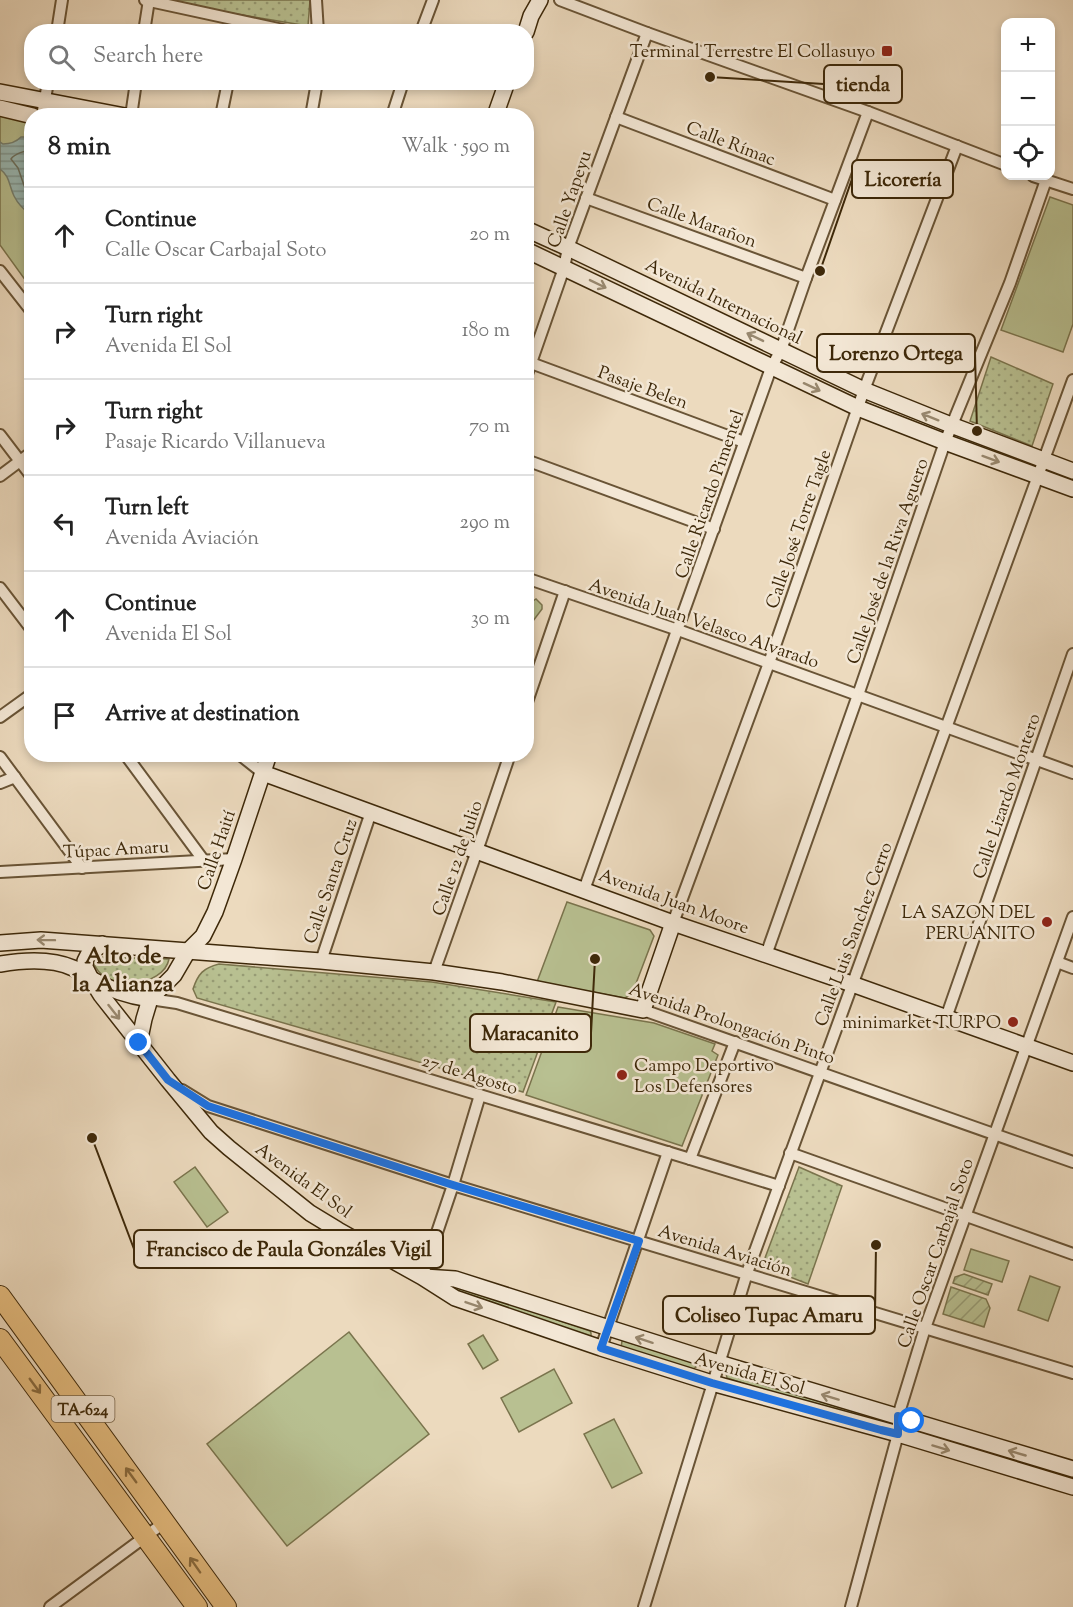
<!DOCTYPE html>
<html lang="en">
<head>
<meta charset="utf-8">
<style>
	:root { --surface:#fff; --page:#f6f6f6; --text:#222; --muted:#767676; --line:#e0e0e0 }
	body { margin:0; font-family:"Sorts Mill Goudy",serif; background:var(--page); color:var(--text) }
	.controls { position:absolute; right:18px; top:18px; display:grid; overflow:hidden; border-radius:12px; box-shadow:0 3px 9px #0003 }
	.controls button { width:54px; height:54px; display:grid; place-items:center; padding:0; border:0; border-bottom:2px solid var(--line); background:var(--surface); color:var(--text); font:30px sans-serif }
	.stop { position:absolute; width:18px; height:18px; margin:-14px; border:4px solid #1a73e8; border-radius:50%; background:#fff }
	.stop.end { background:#1a73e8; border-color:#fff; box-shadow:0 2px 6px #0008 }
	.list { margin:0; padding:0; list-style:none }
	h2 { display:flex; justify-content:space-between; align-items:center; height:78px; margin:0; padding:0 24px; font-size:26px }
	h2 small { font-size:20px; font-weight:400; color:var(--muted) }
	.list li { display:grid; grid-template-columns:39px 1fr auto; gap:18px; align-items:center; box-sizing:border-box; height:96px; padding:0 24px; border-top:2px solid var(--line) }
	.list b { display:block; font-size:22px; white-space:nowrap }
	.list p { margin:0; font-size:20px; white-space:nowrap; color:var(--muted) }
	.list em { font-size:20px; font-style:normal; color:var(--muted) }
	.icon { flex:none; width:33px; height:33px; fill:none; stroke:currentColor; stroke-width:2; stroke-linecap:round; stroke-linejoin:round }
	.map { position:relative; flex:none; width:1073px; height:1607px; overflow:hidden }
	.search { position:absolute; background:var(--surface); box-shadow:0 3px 9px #0003; left:24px; top:24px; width:510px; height:66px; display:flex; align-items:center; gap:15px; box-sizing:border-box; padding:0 21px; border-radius:24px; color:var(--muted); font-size:22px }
	.panel { position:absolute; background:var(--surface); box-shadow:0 3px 9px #0003; left:24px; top:108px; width:510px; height:654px; border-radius:24px }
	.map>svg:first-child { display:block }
	.grass { fill:#b8c091; stroke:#7a744d; stroke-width:1.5 }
	.park { fill:url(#park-dots); stroke:#7a744d; stroke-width:1.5 }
	.garden { fill:url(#garden-furrows); stroke:#7a744d; stroke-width:1.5 }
	.water { fill:url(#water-rules); stroke:#748071; stroke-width:1.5 }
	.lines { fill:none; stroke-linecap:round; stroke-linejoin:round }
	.shore { stroke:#6b7160; stroke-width:1.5 }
	.street-casing { stroke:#695436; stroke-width:14 }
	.secondary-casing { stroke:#3d2809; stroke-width:18 }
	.highway-casing { stroke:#3d2809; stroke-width:22 }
	.street { stroke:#f3e7d5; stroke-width:10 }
	.secondary { stroke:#f3e7d5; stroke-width:15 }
	.highway { stroke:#e6bd7f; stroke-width:20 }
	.oneway { stroke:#98886f }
	.oneway2 { stroke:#896b3e }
	.route { stroke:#1a73e8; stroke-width:8 }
	.poi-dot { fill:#8f2418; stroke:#f3e7d5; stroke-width:2 }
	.labels { text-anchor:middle; stroke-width:5; stroke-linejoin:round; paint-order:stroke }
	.shield { fill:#f3e7d5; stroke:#746146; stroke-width:1.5 }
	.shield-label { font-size:16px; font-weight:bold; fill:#3d2809 }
	.poi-label { font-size:18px; fill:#3d2809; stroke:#f3e7d5; text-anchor:end }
	.street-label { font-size:18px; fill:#3d2809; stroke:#f3e7d5 }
	.district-label { font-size:24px; font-weight:bold; fill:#3d2809; stroke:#f3e7d5 }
	.leader { fill:none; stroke:#3d2809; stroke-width:2 }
	.callout-dot { fill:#3d2809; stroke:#f3e7d5; stroke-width:2 }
	.callout { fill:#f3e7d5; stroke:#3d2809; stroke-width:2 }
	.callout-label { font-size:20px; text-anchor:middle; font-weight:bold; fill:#3d2809 }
</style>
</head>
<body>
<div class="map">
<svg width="1073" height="1607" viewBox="0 0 1073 1607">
	<defs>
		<pattern id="park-dots" width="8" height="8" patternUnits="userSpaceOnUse" patternTransform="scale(1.5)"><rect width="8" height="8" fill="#b8c091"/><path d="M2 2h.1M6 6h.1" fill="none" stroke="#979c75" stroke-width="1.8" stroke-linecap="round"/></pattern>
		<pattern id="garden-furrows" width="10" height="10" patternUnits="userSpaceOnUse" patternTransform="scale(1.5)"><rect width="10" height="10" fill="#b8c091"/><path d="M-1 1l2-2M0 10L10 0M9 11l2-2" fill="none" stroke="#979c75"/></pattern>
		<pattern id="water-rules" width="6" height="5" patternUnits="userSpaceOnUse" patternTransform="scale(1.5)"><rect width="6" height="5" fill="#99bab6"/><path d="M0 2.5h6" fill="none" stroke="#7e9792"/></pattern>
	</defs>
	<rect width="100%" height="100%" fill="#ecdabe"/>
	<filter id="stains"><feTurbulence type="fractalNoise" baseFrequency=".00333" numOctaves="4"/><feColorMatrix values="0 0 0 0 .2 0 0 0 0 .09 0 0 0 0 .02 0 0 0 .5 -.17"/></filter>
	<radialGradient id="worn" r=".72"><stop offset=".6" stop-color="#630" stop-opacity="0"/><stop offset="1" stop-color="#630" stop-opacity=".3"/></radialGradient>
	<!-- grass -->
	<g class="grass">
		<path d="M0,116L31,123V288L0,245Z"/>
		<path d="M1050,197L1073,205V324L1063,352L1001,330Z"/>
		<path d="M527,599L533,601L536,599L542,605V609L527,629Z"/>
		<path d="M567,902L650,930L654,936L632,994L625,998L537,982Z"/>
		<path d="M558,1007L654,1023L715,1044L712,1051L718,1055L682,1146L526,1095Z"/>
		<path d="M195,1167L228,1212L207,1227L174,1182Z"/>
		<path d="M971,1249L1009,1261L1002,1282L964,1270Z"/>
		<path d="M1030,1276L1060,1287L1048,1321L1018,1310Z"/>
		<path d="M449,1283L590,1331L591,1333V1336L588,1338L448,1289Z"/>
		<path d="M349,1332L429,1434L287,1546L207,1444Z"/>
		<path d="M483,1335L498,1360L483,1369L468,1344Z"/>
		<path d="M622,1341H624L694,1363L696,1367L693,1369L621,1348Z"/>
		<path d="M554,1369L572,1403L519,1432L501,1398Z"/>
		<path d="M729,1371L870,1415L875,1420L817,1407L727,1378L726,1373Z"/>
		<path d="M614,1419L642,1473L612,1488L584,1434Z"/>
		<path d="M913,1426L1073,1473V1482L912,1432Z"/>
	</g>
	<!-- park -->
	<g class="park">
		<path d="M159,0H310L308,26L159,1Z"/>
		<path d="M991,357L1053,384L1032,446L970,421Z"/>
		<path d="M98,957L169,959C164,987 103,995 93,961Z"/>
		<path d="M219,964L432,982L556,1002L523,1092L197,998L193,989C198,974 203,968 219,964Z"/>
		<path d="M799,1167L842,1186L808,1284L762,1266Z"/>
	</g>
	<!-- garden -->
	<g class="garden">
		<path d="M964,1274L992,1284L988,1295L953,1283L955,1277Z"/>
		<path d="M951,1287L986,1299L990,1308L984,1327L943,1314Z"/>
	</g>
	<!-- water -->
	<path class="water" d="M21,137H31V215C24,210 18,204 14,196C9,186 10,176 0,169V142L3,144C9,144 16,142 21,137Z"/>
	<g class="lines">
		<!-- shore -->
		<path class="shore" d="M32,150C26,150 14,154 11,159L18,168L26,191L32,198"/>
		<defs>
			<g id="street">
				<path d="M145,0L292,32"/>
				<path d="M316,0L318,32"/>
				<path d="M560,0L647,33L868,112L1006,165"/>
				<path d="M57,32L62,0"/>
				<path d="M144,32L149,0"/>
				<path d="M421,32L433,0"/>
				<path d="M42,116L48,82"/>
				<path d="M131,116L136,82"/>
				<path d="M221,116L228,82"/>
				<path d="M311,116L317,82"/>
				<path d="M392,116L403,82"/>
				<path d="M616,117L835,200"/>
				<path d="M1033,176L1073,189"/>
				<path d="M586,198L806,278"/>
				<path d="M0,271L32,312"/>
				<path d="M531,363L744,442"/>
				<path d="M526,377L564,268L568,248L647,33"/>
				<path d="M0,435L32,477"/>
				<path d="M526,460L714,529"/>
				<path d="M0,476L32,452"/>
				<path d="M526,578L678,630L1073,773"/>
				<path d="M0,588L32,630"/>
				<path d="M526,705L565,591"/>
				<path d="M0,717L32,694"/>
				<path d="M125,754L204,861"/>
				<path d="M239,754L263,773"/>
				<path d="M0,757L82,868"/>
				<path d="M0,783L15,777"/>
				<path d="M0,872L234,859"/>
				<path d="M584,890L771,368L781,350L806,278L868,112"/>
				<path d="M673,923L769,663L864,390L957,146"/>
				<path d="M766,955L858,695L945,442L1010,283L1046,180"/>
				<path d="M321,961L371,812"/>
				<path d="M1057,962L1073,968"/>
				<path d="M434,972L477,851L510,754"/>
				<path d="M150,999L177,1003L779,1186"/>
				<path d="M643,1010L1073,1162"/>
				<path d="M946,1018L1073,654"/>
				<path d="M182,1090L208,1106L453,1185L1073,1373"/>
				<path d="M790,1153L1073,1254"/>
				<path d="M690,1159L735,1042"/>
				<path d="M422,1277L453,1185L480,1095"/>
				<path d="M601,1348L668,1152"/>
				<path d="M50,1607L165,1522"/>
				<path d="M644,1607L747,1273L1073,380"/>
				<path d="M851,1607L898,1434V1416L925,1328L1073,917"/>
			</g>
			<g id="secondary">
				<path d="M526,32L531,16L540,0"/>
				<path d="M0,92L125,116"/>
				<path d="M0,108L33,116"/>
				<path d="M495,116L507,82"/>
				<path d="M526,229L568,248L864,390L951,425L1073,471"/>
				<path d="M526,250L858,408L945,442L1073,489"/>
				<path d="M263,773L673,923L852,984L1073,1063"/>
				<path d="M0,943L41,940L321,961L434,972L502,982L643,1010L673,923"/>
				<path d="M102,944L88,955L85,961V967L91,979L101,995L168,1080L211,1132L229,1148L310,1213L338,1230L422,1277L455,1298L601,1348L712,1383L898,1434L1073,1487"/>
				<path d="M0,964C24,960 51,958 73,968C79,971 84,975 89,978C108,989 128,996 150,999"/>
				<path d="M139,1043L144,1019L150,999L174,975L188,951L203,936L215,912L234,859L269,754"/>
				<path d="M424,1277L455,1279L719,1363L1073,1469"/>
			</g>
			<g id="highway">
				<path d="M0,1296L226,1607"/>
				<path d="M0,1339L197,1607"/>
			</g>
		</defs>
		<!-- street casing -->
		<use href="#street" class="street-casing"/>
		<!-- secondary casing -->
		<use href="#secondary" class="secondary-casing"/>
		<!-- highway casing -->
		<use href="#highway" class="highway-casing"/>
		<!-- street -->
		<use href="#street" class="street"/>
		<!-- secondary -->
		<use href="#secondary" class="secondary"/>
		<!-- highway -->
		<use href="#highway" class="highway"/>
	</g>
	<!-- one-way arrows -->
	<defs><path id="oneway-shaft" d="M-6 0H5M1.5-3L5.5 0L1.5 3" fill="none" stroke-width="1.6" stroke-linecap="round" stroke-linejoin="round" transform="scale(1.5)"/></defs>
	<g class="oneway">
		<use href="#oneway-shaft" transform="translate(598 284) rotate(26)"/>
		<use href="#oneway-shaft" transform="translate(755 337) rotate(-154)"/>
		<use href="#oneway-shaft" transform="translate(812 387) rotate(25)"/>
		<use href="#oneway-shaft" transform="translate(930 417) rotate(-158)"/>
		<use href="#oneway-shaft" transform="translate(991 459) rotate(20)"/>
		<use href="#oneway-shaft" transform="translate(46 940) rotate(-179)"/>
		<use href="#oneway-shaft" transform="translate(114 1012) rotate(52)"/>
		<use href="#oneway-shaft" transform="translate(474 1305) rotate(19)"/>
		<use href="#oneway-shaft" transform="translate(644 1340) rotate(-162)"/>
		<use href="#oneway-shaft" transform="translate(830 1397) rotate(-163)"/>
		<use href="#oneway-shaft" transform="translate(941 1448) rotate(17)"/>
		<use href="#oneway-shaft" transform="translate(1017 1453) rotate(-164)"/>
	</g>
	<g class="oneway2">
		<use href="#oneway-shaft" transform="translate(35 1386) rotate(54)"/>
		<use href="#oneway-shaft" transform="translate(131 1475) rotate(-126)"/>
		<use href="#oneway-shaft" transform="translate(195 1565) rotate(-125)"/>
	</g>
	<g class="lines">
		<!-- route -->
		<path class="route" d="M139,1043L168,1080L208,1106L453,1185L639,1241L601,1348L712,1383L881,1430L898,1434V1416L912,1421"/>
	</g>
	<!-- markers -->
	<g class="poi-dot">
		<rect x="881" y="45" width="12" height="12" rx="3"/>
		<circle cx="1047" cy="922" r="6"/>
		<circle cx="1013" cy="1022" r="6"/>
		<circle cx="622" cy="1075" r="6"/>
	</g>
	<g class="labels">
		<!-- shield labels -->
		<rect class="shield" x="51.5" y="1396" width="63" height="26" rx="4.5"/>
		<g class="shield-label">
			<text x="83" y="1415">TA-624</text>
		</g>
		<!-- poi labels -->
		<g class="poi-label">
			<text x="875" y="57">Terminal Terrestre El Collasuyo</text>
			<text x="1035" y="918">LA SAZON DEL<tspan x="1035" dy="21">PERUANITO</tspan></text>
			<text x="1001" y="1028">minimarket TURPO</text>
			<text x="634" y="1071" text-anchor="start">Campo Deportivo<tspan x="634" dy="21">Los Defensores</tspan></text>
		</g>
		<!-- street labels -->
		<g class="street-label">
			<text transform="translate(731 143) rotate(21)" y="6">Calle Rímac</text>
			<text transform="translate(569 199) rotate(-71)" y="6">Calle Yapeyu</text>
			<text transform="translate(702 222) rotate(20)" y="6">Calle Marañon</text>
			<text transform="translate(724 301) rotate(26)" y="6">Avenida Internacional</text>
			<text transform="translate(643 387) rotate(20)" y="6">Pasaje Belen</text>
			<text transform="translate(709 494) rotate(-71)" y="6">Calle Ricardo Pimentel</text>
			<text transform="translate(798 529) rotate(-71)" y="6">Calle José Torre Tagle</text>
			<text transform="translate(887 561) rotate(-71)" y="6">Calle José de la Riva Aguero</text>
			<text transform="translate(704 623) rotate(19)" y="6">Avenida Juan Velasco Alvarado</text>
			<text transform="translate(1006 796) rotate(-71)" y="6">Calle Lizardo Montero</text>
			<text transform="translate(116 849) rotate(-3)" y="6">Túpac Amaru</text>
			<text transform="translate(216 850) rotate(-71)" y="6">Calle Haití</text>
			<text transform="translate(457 858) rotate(-71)" y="6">Calle 12 de Julio</text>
			<text transform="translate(330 881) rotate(-71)" y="6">Calle Santa Cruz</text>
			<text transform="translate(674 901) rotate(20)" y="6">Avenida Juan Moore</text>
			<text transform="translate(853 934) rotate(-70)" y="6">Calle Luis Sanchez Cerro</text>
			<text transform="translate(732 1023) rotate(19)" y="6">Avenida Prolongación Pinto</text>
			<text transform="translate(470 1074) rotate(17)" y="6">27 de Agosto</text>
			<text transform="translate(304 1180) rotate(36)" y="6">Avenida El Sol</text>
			<text transform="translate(725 1250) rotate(17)" y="6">Avenida Aviación</text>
			<text transform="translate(935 1253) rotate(-71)" y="6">Calle Oscar Carbajal Soto</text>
			<text transform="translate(750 1373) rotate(16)" y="6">Avenida El Sol</text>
		</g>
		<!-- district labels -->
		<g class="district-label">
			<text x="123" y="963">Alto de<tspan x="123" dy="28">la Alianza</tspan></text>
		</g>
	</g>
	<!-- callouts -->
	<path class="leader" d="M710 77L824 84M820 271L852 179M977 431L975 353M595 959L591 1033M92 1138L134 1249M876 1245L875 1315"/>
	<g class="callout-dot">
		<circle cx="710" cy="77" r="6"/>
		<circle cx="820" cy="271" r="6"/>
		<circle cx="977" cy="431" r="6"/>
		<circle cx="595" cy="959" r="6"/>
		<circle cx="92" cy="1138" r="6"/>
		<circle cx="876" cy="1245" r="6"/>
	</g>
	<g class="callout">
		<rect x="824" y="65" width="78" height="38" rx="6"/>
		<rect x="852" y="160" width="101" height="38" rx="6"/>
		<rect x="817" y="334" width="158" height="38" rx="6"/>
		<rect x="470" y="1014" width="121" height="38" rx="6"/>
		<rect x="134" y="1230" width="309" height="38" rx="6"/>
		<rect x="663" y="1296" width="212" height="38" rx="6"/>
	</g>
	<g class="callout-label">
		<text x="863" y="91">tienda</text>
		<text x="903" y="186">Licorería</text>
		<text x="896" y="360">Lorenzo Ortega</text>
		<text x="530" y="1040">Maracanito</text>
		<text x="289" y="1256">Francisco de Paula Gonzáles Vigil</text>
		<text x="769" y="1322">Coliseo Tupac Amaru</text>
	</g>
	<rect width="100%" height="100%" filter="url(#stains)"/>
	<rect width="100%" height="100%" fill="url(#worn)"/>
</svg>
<div class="controls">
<button>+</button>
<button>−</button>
<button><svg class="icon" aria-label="locate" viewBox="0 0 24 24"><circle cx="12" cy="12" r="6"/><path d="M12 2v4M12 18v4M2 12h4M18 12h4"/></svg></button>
</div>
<div class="stop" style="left:912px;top:1421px"></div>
<div class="stop end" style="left:139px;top:1043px"></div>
<div class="search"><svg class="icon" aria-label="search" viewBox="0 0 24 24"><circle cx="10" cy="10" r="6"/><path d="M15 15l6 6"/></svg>Search here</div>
<section class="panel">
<h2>8 min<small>Walk · 590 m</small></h2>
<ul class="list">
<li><svg class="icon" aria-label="ahead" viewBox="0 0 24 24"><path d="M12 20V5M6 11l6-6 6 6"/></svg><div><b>Continue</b><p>Calle Oscar Carbajal Soto</p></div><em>20 m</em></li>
<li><svg class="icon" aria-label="right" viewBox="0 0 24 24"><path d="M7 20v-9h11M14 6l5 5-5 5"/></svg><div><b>Turn right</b><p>Avenida El Sol</p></div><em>180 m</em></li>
<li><svg class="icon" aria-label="right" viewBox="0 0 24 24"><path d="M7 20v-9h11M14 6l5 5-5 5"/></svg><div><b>Turn right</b><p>Pasaje Ricardo Villanueva</p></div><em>70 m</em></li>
<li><svg class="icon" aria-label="left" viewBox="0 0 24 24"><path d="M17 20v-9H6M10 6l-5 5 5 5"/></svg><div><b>Turn left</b><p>Avenida Aviación</p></div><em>290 m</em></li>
<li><svg class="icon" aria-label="ahead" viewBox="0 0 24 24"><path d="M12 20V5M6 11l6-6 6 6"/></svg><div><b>Continue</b><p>Avenida El Sol</p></div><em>30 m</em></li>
<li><svg class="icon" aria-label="arrive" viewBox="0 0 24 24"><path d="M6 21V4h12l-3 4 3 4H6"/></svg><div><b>Arrive at destination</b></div></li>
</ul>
</section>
</div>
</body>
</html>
